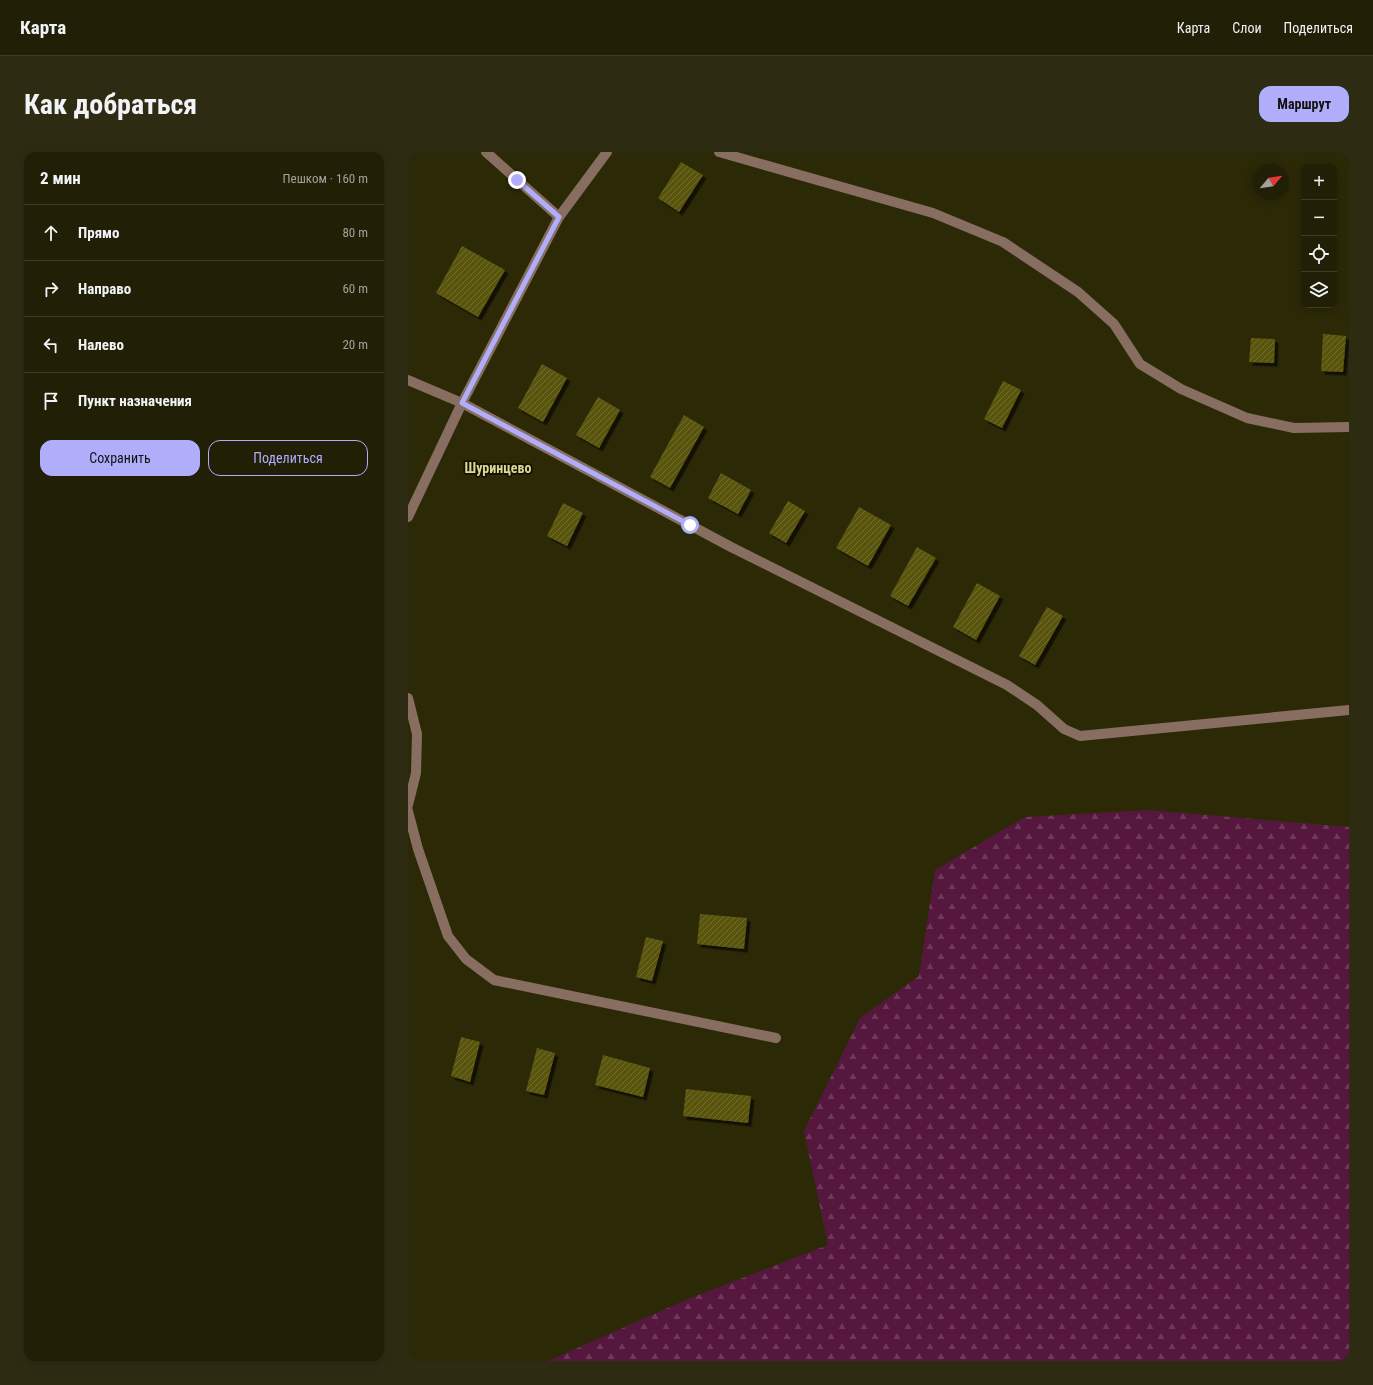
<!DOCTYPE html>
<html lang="ru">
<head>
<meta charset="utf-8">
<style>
	:root { --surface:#211f05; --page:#2d2c13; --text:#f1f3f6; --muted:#a2a29a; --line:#3e3d27; --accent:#b0aefa }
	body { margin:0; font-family:"Roboto Condensed",sans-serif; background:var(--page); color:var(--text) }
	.controls { position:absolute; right:12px; top:12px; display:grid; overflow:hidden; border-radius:8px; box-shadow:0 2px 10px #0003 }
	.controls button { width:36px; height:36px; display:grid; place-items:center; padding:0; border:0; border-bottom:1px solid var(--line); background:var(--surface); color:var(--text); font:20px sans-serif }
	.compass { position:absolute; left:845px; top:12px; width:36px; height:36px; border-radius:50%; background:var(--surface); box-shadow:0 2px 10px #0003; rotate:61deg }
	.stop { position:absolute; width:12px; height:12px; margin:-9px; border:3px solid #b0aefa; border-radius:50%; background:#fff }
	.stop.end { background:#b0aefa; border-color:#fff; box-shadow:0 1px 4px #0008 }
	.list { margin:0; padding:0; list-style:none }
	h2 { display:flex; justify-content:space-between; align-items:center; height:52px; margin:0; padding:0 16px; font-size:17px }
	h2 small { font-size:13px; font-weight:400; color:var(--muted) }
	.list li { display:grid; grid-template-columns:26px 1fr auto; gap:12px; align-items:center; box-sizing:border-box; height:56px; padding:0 16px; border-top:1px solid var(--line) }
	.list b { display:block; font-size:15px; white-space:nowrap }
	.list em { font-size:13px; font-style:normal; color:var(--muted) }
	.actions { display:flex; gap:8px; padding:12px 16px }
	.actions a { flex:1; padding:9px 0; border:1px solid var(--accent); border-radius:12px; text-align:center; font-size:14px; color:var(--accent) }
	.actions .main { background:var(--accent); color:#111 }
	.icon { flex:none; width:22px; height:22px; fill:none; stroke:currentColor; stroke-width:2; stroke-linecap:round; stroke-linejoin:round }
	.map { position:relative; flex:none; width:941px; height:1209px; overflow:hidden; border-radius:12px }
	header { display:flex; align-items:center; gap:24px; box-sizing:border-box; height:56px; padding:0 20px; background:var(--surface); border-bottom:1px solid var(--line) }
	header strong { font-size:19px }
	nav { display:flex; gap:22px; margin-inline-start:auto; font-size:14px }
	.intro { display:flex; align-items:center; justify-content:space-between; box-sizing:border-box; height:96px; padding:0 24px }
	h1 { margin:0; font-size:28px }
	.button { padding:10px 18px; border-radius:12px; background:var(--accent); color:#111; font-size:14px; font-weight:700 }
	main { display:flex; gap:24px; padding:0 24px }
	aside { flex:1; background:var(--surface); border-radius:12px; box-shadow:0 2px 10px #0003 }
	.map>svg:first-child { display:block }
	.forest { fill:url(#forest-firs) }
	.building { fill:url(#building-hatch); filter:url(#shadow) }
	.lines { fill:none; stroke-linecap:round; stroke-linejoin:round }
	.minor { stroke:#886d61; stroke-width:10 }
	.route { stroke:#b0aefa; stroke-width:5 }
	.labels { text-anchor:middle; stroke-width:3.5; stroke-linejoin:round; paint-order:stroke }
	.quarter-label { font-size:14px; font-weight:bold; fill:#dcd896; stroke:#141200 }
</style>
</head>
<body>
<header>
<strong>Карта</strong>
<nav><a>Карта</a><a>Слои</a><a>Поделиться</a></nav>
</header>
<div class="intro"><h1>Как добраться</h1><a class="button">Маршрут</a></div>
<main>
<aside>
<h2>2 мин<small>Пешком · 160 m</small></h2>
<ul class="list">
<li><svg class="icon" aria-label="ahead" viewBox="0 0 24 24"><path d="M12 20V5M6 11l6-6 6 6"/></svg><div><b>Прямо</b></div><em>80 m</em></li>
<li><svg class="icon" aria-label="right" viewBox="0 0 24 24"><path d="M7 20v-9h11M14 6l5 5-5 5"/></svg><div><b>Направо</b></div><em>60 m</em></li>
<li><svg class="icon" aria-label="left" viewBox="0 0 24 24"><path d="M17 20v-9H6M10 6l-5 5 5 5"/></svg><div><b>Налево</b></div><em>20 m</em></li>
<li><svg class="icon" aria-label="arrive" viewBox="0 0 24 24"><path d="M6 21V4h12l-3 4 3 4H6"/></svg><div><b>Пункт назначения</b></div></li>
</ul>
<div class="actions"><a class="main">Сохранить</a><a>Поделиться</a></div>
</aside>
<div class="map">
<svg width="941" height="1209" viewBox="0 0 941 1209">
	<defs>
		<pattern id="forest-firs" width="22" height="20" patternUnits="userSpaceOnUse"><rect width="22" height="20" fill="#56173f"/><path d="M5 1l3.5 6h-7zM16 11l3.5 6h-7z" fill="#6e3858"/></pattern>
		<pattern id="building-hatch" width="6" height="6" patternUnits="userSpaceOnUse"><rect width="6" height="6" fill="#5a5511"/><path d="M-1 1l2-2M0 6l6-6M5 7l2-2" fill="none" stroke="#716d31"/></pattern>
		<filter id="shadow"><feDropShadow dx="3.5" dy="3.5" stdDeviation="0" flood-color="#0009"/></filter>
	</defs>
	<rect width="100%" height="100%" fill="#2c2907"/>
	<!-- forest -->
	<path class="forest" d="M740,658L941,675V1209H140L280,1147L420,1093L396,979L452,866L511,824L527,718L617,665Z"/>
	<!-- building -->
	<g class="building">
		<path d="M273,10L295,23L271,60L250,46Z"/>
		<path d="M54,94L97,118L70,165L28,141Z"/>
		<path d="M915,182L938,184L935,220L913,219Z"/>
		<path d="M843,186L867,187L866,211L841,210Z"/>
		<path d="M134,212L159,226L135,270L110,256Z"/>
		<path d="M595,229L613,238L594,276L576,267Z"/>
		<path d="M190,245L212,258L191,296L168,283Z"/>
		<path d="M276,263L296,275L262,336L242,325Z"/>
		<path d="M313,321L343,338L330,362L300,346Z"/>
		<path d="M380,349L397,359L378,391L361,381Z"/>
		<path d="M155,351L175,361L159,394L139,384Z"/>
		<path d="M451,355L483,373L460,414L428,396Z"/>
		<path d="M509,395L528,406L500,454L482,444Z"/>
		<path d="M569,431L592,444L568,488L545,475Z"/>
		<path d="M639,455L655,464L627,513L611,504Z"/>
		<path d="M292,762L339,766L336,797L289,792Z"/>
		<path d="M238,785L255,789L244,829L228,825Z"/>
		<path d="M53,885L72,890L62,930L43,924Z"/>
		<path d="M129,896L147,901L136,943L118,939Z"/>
		<path d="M195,903L242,916L235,945L187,933Z"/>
		<path d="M278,937L343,944L340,971L275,964Z"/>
	</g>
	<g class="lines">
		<!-- minor -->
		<g class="minor">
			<path d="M78,0L151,65"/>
			<path d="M311,0L525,61L595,90L670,140L706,172L732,212L773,237L839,266L886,276L941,275"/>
			<path d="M0,228L54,251L323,395L599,533L629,553L656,577L672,584L941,558"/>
			<path d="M0,365L54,251L151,65L199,0"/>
			<path d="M0,546L9,582L8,621L0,653"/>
			<path d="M0,659L10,697L40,784L58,807L86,828L368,886"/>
		</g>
	</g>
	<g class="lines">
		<!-- route -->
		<path class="route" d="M109,28L151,65L54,251L282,373"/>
	</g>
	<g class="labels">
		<!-- quarter labels -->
		<g class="quarter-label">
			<text x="90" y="321">Шуринцево</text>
		</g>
	</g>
</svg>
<div class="controls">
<button>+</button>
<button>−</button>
<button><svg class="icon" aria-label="locate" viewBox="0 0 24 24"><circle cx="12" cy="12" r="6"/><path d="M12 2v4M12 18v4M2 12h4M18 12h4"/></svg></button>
<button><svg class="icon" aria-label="layers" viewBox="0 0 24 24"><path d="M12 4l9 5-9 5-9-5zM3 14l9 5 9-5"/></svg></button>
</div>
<svg class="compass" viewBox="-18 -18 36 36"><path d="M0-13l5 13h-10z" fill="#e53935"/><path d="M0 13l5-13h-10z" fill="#a2a29a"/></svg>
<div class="stop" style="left:282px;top:373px"></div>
<div class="stop end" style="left:109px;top:28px"></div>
</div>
</main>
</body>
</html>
